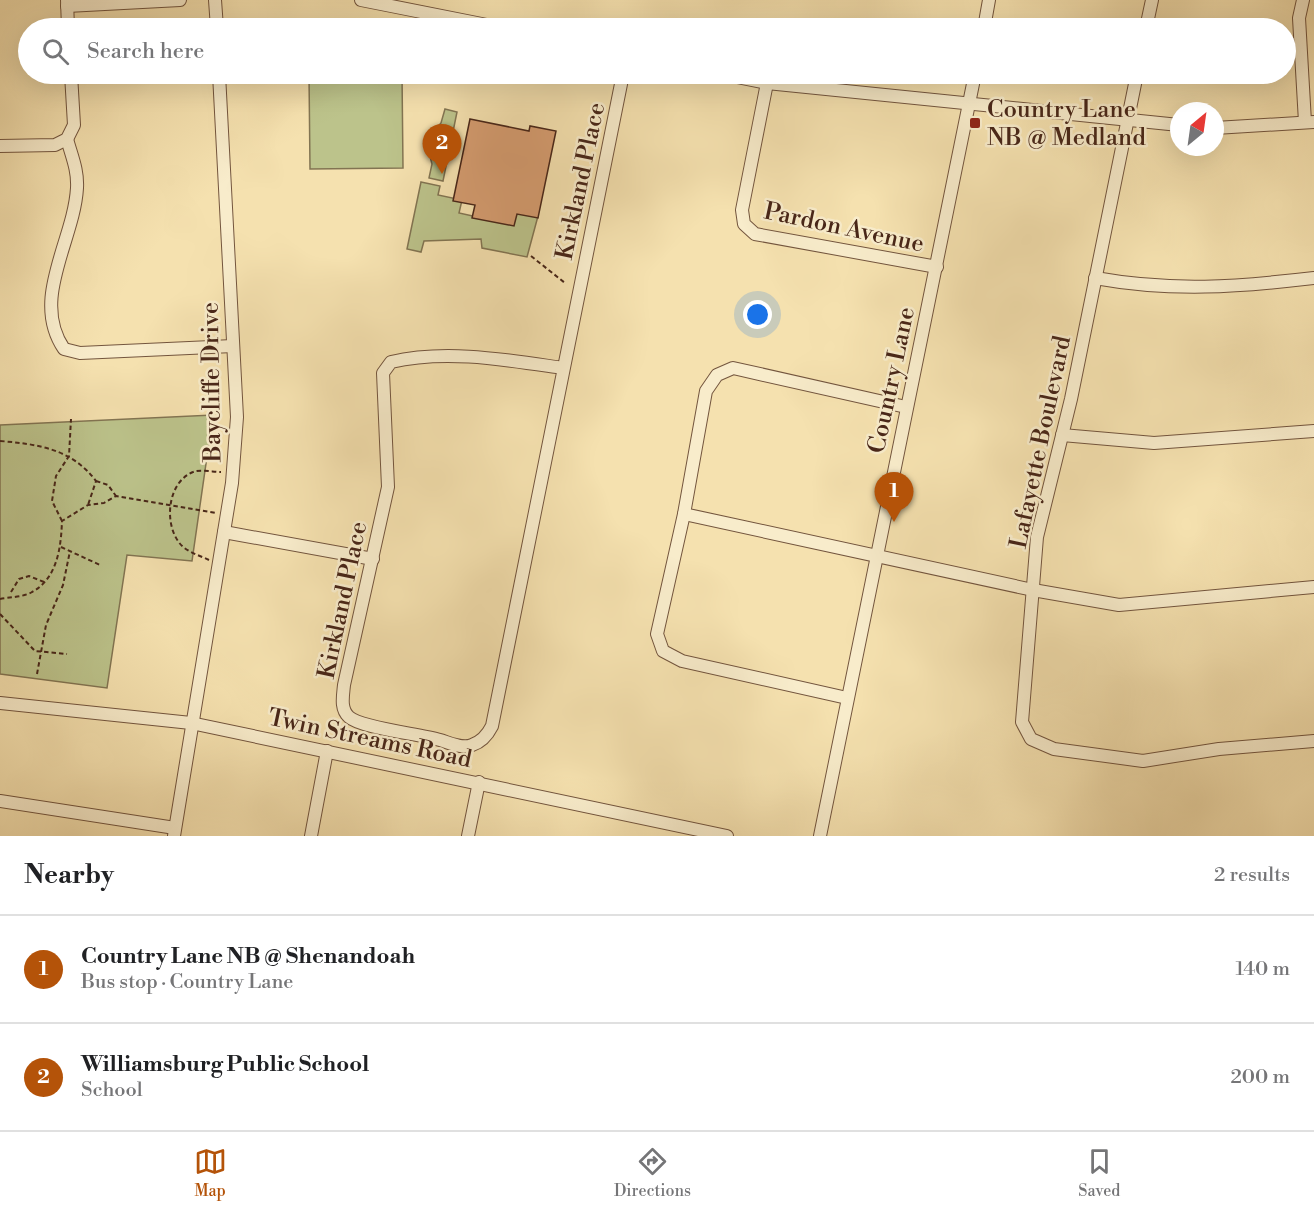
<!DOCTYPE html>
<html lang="en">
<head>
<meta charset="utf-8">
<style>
	:root { --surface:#fff; --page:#f2f2f2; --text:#202124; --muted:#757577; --line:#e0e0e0; --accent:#b45309 }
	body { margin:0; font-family:"Libre Bodoni",serif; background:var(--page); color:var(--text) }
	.compass { position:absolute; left:1170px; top:102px; width:54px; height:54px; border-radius:50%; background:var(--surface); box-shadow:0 6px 24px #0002; rotate:29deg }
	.you { position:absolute; left:758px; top:315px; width:21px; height:21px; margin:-15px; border:4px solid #fff; border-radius:50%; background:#1a73e8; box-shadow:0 0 0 9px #1a73e833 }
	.badge { display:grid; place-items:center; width:39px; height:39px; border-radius:50%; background:var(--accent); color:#fff; font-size:20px; font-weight:700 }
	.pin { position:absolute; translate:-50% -50px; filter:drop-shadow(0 2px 3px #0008) }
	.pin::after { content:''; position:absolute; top:32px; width:21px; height:18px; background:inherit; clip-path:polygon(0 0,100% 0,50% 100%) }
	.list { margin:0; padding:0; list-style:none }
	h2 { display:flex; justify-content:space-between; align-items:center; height:78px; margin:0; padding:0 24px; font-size:26px }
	h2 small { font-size:20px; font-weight:400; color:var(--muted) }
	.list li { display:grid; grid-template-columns:39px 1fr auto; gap:18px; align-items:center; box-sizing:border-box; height:108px; padding:0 24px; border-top:2px solid var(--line) }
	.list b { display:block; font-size:22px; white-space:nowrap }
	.list p { margin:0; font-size:20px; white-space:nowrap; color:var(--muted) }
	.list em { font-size:20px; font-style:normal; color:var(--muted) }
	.icon { flex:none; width:33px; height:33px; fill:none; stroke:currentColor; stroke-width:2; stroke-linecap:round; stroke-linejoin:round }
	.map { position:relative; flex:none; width:1314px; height:836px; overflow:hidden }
	.search { position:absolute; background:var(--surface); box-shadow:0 6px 24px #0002; left:18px; right:18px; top:18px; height:66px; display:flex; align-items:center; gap:15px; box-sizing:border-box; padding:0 21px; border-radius:33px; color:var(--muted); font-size:22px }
	.sheet { height:294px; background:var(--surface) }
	nav { display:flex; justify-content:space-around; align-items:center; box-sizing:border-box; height:84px; border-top:2px solid var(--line); background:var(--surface); font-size:16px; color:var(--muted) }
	nav a { display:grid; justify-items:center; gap:3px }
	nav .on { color:var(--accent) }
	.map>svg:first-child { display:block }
	.green { fill:#bcc38b; stroke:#827452; stroke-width:1.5 }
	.building { fill:#d49b6f; stroke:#482618; stroke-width:1.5 }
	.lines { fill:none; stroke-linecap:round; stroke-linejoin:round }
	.minor-casing { stroke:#73553e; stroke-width:14 }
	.path { stroke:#482618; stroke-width:2; stroke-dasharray:4.5 3; stroke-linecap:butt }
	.minor { stroke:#f8eccb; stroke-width:12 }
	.poi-dot { fill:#8f2418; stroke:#f8eccb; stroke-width:2 }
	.labels { text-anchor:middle; stroke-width:5; stroke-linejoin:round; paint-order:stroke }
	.poi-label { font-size:24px; fill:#482618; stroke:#f8eccb; text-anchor:start }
	.street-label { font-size:24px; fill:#482618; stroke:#f8eccb }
</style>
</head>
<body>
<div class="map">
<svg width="1314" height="836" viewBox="0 0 1314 836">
	<rect width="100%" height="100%" fill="#f5e1af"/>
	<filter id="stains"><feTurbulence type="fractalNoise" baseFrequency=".00333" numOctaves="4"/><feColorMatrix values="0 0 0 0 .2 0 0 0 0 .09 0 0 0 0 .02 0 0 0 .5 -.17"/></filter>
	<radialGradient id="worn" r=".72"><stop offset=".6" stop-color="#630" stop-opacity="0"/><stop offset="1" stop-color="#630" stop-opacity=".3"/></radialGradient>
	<!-- green -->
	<g class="green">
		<path d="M309,74H402L403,168L310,169Z"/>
		<path d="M445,109L457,112L443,181L429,178L432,164L429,153L434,131L441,123Z"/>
		<path d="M421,182L440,186L438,195L462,200L459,213L509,224L513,211L538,216L527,257L482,248L481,239L424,241L421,252L407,249Z"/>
		<path d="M213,415L192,561L127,555L107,688L0,674V425Z"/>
	</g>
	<!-- building -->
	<path class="building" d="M470,119L529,131L530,126L556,131L538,218L517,214L514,226L472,218L475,205L453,201Z"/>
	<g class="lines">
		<defs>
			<g id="minor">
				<path d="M67,0L68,28"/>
				<path d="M215,0L217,28"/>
				<path d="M361,0L502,28"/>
				<path d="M1303,0L1299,18L1305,122"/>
				<path d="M67,6L180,0"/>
				<path d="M984,28L989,0"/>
				<path d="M1146,28L1152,0"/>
				<path d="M722,74L767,83L1179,125"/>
				<path d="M1137,74L1071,399L1037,537L1022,722L1031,739L1054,749L1143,761L1219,749L1314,741"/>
				<path d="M767,83L742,210L744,224L755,234L937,267"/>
				<path d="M1215,128L1314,122"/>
				<path d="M67,139C72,157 78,170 77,188C74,241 30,299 64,349L80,353L233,346"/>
				<path d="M0,146L55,145L67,139L74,125L71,74"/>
				<path d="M1095,278C1173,292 1237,287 1314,278"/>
				<path d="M563,368C507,360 446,349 391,362L383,373L388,487L344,685C343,696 340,709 349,717C361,728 420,734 440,740C450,743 462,749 472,745C481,742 488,734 492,726L623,74"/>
				<path d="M1062,435L1154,443L1314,431"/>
				<path d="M684,514L1033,590L1119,605L1314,587"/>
				<path d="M224,532L373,559"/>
				<path d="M847,698L682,661L663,651L657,634L684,514L706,391L717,375L733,368L906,407"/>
				<path d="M0,703L191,723L727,836"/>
				<path d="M0,801L175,828"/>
				<path d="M174,836L232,483L237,417L219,74"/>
				<path d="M311,836L327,751"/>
				<path d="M468,836L479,782"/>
				<path d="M820,836L975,74"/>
			</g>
		</defs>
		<!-- minor casing -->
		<use href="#minor" class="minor-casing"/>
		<!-- path -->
		<g class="path">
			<path d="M531,256L565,283"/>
			<path d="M0,441C38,444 72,449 96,481L88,505"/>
			<path d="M96,481L108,485L116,496"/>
			<path d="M62,521L52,501L56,476L69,456L71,419"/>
			<path d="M61,547L100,565"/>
			<path d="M209,560C199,555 185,552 178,541C164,521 168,482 193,472C200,469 213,472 221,472"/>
			<path d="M11,592L19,579L29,576L44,582"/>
			<path d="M0,599C10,597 24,597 32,592C58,578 61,546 62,521L88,505L104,503L116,496L216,513"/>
			<path d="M0,614L35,651L67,654"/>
			<path d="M37,674L46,625L63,585L70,551"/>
		</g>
		<!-- minor -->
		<use href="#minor" class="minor"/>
	</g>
	<!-- markers -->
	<rect class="poi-dot" x="969" y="117" width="12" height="12" rx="3"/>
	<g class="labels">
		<!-- poi labels -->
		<g class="poi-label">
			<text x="987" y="117">Country Lane<tspan x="987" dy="28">NB @ Medland</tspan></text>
		</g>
		<!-- street labels -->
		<g class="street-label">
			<text transform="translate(580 181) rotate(-78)" y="8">Kirkland Place</text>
			<text transform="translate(844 227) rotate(12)" y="8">Pardon Avenue</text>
			<text transform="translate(891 380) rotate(-78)" y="8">Country Lane</text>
			<text transform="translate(211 382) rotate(-91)" y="8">Baycliffe Drive</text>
			<text transform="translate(1040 442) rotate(-78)" y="8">Lafayette Boulevard</text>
			<text transform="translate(342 600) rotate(-78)" y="8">Kirkland Place</text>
			<text transform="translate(370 738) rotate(12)" y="8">Twin Streams Road</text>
		</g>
	</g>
	<rect width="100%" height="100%" filter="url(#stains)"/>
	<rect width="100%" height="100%" fill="url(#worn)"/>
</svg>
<svg class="compass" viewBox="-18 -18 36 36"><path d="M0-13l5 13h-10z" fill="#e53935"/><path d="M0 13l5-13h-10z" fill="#757577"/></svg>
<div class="you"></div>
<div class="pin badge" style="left:894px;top:522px">1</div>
<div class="pin badge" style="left:442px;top:174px">2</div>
<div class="search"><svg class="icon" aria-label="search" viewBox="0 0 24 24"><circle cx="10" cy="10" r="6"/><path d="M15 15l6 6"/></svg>Search here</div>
</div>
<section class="sheet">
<h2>Nearby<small>2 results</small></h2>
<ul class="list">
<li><span class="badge">1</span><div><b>Country Lane NB @ Shenandoah</b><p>Bus stop · Country Lane</p></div><em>140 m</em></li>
<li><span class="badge">2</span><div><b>Williamsburg Public School</b><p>School</p></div><em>200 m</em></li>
</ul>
</section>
<nav>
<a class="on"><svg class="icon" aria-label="map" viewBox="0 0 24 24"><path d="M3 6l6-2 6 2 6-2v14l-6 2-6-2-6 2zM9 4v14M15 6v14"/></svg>Map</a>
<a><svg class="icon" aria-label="directions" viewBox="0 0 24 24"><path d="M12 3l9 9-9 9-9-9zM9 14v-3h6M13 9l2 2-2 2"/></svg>Directions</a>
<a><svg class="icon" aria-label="saved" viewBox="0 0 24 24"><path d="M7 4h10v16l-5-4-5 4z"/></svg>Saved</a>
</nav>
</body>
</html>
